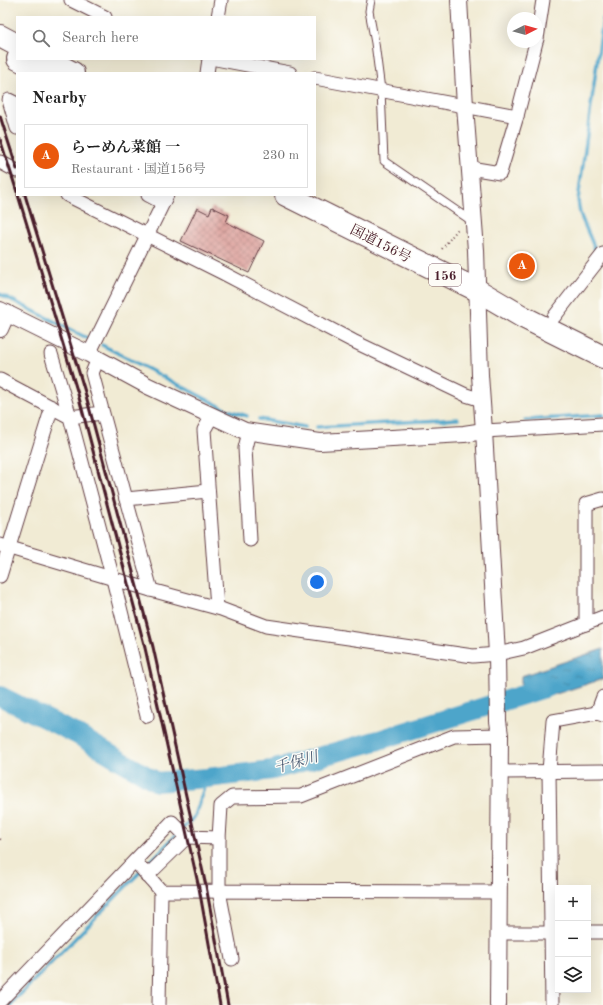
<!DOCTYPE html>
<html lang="en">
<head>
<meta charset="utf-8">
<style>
	:root { --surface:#fff; --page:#f6f6f6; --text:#222; --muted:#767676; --line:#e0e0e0; --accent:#ea580c }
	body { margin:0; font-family:"Old Standard TT","Noto Serif JP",serif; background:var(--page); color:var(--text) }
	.controls { position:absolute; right:12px; bottom:12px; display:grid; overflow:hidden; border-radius:0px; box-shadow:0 4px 16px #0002 }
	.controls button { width:36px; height:36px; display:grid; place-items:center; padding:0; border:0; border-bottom:1px solid var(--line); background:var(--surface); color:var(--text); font:20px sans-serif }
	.compass { position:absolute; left:507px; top:12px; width:36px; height:36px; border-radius:50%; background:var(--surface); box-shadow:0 4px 16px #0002; rotate:84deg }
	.you { position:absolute; left:317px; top:582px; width:14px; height:14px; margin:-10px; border:3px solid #fff; border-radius:50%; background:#1a73e8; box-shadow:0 0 0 6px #1a73e833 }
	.badge { display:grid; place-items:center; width:26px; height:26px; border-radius:50%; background:var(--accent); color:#fff; font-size:13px; font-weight:700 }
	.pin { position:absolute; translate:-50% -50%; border:2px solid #fff; box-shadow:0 1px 4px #0006 }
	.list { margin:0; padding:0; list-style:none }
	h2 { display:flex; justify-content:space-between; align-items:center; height:52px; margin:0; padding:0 16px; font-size:17px }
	h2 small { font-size:13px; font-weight:400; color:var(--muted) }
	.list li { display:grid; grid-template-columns:26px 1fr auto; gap:12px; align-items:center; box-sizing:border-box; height:64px; margin:0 8px 8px; padding:0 8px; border:1px solid var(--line); border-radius:0px }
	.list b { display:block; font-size:15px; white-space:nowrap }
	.list p { margin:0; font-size:13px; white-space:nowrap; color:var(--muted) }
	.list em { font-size:13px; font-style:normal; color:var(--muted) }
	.icon { flex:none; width:22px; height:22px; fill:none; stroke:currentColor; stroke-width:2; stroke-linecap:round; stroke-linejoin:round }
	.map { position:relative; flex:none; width:603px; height:1005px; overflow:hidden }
	.search { position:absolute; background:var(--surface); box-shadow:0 4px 16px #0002; left:16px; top:16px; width:300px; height:44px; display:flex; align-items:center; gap:10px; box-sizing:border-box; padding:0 14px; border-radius:0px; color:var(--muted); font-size:15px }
	.panel { position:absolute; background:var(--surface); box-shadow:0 4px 16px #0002; left:16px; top:72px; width:300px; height:124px; border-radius:0px }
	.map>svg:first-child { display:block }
	.water { fill:url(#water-ripples); stroke:#4c627a }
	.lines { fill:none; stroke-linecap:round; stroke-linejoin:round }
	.stream { stroke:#4da5ca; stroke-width:3.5 }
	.river { stroke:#4da5ca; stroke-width:20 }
	.building { fill:url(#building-cross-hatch) }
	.service-casing { stroke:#633e44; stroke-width:9 }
	.minor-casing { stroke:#633e44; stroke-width:15 }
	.tertiary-casing { stroke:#633e44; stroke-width:18 }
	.trunk-casing { stroke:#633e44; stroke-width:24 }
	.path { stroke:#633e44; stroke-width:2; stroke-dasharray:1 3; stroke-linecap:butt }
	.service { stroke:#fff; stroke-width:7 }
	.minor { stroke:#fff; stroke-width:13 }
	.tertiary { stroke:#fff; stroke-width:16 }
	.trunk { stroke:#fff; stroke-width:22 }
	.rail { stroke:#4a1f2b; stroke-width:3 }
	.labels { text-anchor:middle; stroke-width:3; stroke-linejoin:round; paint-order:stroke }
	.shield { fill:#fdfcf7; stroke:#806168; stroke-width:1 }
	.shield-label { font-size:13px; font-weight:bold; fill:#4a1f2b }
	.street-label { font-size:14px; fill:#4a1f2b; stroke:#fdfcf7 }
	.water-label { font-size:15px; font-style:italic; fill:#4b5b73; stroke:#fdfcf7 }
</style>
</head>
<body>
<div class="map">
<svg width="603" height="1005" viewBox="0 0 603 1005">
	<defs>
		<pattern id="water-ripples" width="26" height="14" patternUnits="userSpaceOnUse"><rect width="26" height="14" fill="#4da5ca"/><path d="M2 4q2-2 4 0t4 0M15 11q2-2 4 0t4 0" fill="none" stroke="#4286a4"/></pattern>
		<pattern id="building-cross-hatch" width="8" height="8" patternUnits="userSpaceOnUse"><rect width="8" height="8" fill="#da9c97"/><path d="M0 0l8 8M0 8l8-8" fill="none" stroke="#b37f7b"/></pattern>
	</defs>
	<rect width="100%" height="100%" fill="#fdfcf7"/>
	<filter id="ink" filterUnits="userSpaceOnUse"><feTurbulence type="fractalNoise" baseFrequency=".025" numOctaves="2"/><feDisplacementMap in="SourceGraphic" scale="8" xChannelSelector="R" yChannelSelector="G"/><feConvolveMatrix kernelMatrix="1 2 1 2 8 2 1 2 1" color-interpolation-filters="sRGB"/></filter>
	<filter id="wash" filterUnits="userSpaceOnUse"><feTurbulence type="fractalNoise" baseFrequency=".012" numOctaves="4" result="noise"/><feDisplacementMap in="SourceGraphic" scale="16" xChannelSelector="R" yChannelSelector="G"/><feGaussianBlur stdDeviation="0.9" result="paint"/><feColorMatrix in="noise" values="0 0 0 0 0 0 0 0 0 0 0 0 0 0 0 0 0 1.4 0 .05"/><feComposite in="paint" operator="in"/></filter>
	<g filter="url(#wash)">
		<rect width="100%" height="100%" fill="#f1ebd4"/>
		<!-- water -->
		<path class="water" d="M603,649V679L553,695L521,703V676Z"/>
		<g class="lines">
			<!-- stream -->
			<g class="stream">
				<path d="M598,256L580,214L578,200L603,19"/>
				<path d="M0,294L87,338"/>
				<path d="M102,345L208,400L228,410L247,416"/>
				<path d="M259,419L305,427"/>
				<path d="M525,420L603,415"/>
				<path d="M317,427L458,419"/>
				<path d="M183,828L195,816L207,778"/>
				<path d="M145,867L178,833"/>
				<path d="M10,1005L141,871"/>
			</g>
			<!-- river -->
			<path class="river" d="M0,696L76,734L157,782L207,778L272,770L379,740L548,687"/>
		</g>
		<g id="blocks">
			<!-- building -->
			<path class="building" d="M212,207L229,215L226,222L264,241L249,273L181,241L197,208L209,214Z"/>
		</g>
	</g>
	<g filter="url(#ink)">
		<use href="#blocks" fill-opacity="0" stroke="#633e44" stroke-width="1"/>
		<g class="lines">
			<defs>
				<path id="service" d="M371,0L369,11L375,43L381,90L384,161L473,222"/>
				<g id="minor">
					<path d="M71,0L105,17"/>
					<path d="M218,17L221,0"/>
					<path d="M537,39L543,0"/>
					<path d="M216,59L290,73"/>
					<path d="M207,73L209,59"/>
					<path d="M315,78L517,116"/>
					<path d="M17,104L9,100L17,128"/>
					<path d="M0,162L17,171"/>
					<path d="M470,168L500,173L517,116L536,42"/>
					<path d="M67,195L223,273L353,341L466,395L482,400"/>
					<path d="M148,195L163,203"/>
					<path d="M554,317L603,254"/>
					<path d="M51,354L70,417L102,413"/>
					<path d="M89,354L167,195"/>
					<path d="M98,359L92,373L126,499"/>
					<path d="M0,380L70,417L113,579L147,716"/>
					<path d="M212,416L204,430L217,607"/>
					<path d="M484,431L603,424"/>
					<path d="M249,432L245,448L250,540"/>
					<path d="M0,545L151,590L221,609L266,626L473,656L497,654L524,648L603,617"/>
					<path d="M0,576L52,407"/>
					<path d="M151,590L126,499L208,491"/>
					<path d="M586,624V504L603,499"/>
					<path d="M597,713L603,697"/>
					<path d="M499,772L603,771"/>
					<path d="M135,861L161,891L498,892"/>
					<path d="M147,876L187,837"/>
					<path d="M588,932H603"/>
					<path d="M498,933H558"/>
					<path d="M232,959L219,891V838L221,806L232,797L301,796L454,736L500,735"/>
					<path d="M0,1001L172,822L187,837L219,838"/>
					<path d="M159,1005L161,891"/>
					<path d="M552,1005L549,771L553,721L597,713L603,715"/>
				</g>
				<g id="tertiary">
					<path d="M459,0L465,106L476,250L480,375L484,431L497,654L498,721L500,735L498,1005"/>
					<path d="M0,310L89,354L148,386L245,431L320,442L464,434L484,431"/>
					<path d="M0,329L7,313"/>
				</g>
				<g id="trunk">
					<path d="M0,36L17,45"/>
					<path d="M18,59L47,73"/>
					<path d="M46,59L73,73"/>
					<path d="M286,195L477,290L523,317L603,357"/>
				</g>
			</defs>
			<!-- service casing -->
			<use href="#service" class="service-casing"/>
			<!-- minor casing -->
			<use href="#minor" class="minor-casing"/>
			<!-- tertiary casing -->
			<use href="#tertiary" class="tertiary-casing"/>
			<!-- trunk casing -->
			<use href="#trunk" class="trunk-casing"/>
			<!-- path -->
			<g class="path">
				<path d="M442,249L457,230L460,228"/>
				<path d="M0,839L1,840"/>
			</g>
			<!-- service -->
			<use href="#service" class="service"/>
			<!-- minor -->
			<use href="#minor" class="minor"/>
			<!-- tertiary -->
			<use href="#tertiary" class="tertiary"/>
			<!-- trunk -->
			<use href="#trunk" class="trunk"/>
			<!-- rail -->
			<g class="rail">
				<path d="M0,116L17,169"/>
				<path d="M0,139L17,192"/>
				<path d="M18,195L78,394L145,648L199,888L220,1005"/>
				<path d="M25,195L85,392L153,647L206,886L228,1005"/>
			</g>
		</g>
	</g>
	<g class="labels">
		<!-- shield labels -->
		<rect class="shield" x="429" y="264" width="32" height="22" rx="3"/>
		<g class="shield-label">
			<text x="445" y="280">156</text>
		</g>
		<!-- street labels -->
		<g class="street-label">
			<text transform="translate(381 243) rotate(27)" y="5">国道156号</text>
		</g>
		<!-- water labels -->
		<g class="water-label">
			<text transform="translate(296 762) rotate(-16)" y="5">千保川</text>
		</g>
	</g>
</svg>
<div class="controls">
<button>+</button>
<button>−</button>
<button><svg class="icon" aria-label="layers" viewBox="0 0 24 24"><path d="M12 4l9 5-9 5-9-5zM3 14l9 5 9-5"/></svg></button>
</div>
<svg class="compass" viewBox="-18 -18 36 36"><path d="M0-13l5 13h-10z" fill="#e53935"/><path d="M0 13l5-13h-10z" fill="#767676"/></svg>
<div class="you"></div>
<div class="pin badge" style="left:522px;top:266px">A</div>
<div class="search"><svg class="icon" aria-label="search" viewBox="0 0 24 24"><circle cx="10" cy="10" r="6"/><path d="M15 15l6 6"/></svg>Search here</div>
<section class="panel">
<h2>Nearby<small></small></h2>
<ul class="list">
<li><span class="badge">A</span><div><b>らーめん菜館 一</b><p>Restaurant · 国道156号</p></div><em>230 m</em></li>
</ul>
</section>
</div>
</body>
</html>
